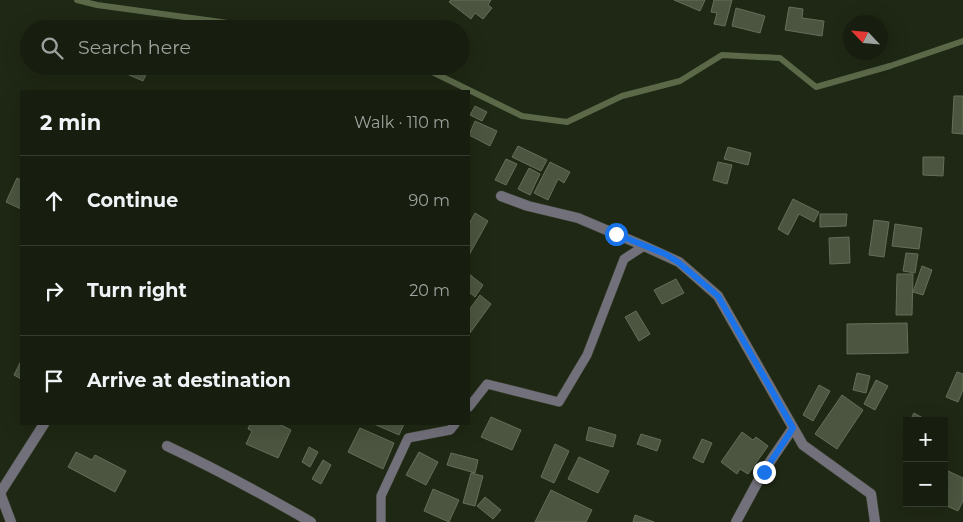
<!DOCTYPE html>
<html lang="en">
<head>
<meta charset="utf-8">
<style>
	:root { --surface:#171e0f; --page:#242b1d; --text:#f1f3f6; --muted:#9ea29e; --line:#363c2f }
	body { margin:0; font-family:Montserrat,sans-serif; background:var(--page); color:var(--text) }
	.controls { position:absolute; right:15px; bottom:15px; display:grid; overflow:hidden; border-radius:0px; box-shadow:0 5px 20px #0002 }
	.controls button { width:45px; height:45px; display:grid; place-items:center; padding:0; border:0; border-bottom:1px solid var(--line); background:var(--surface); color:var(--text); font:25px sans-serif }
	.compass { position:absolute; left:843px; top:15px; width:45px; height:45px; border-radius:50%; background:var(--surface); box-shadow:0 5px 20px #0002; rotate:296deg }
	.stop { position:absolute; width:15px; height:15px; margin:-11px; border:4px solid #1a73e8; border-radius:50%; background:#fff }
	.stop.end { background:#1a73e8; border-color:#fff; box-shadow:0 1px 5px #0008 }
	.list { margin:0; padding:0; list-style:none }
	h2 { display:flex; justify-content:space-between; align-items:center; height:65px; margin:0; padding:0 20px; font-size:21px }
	h2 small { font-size:16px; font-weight:400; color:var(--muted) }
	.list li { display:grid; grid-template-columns:32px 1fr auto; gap:15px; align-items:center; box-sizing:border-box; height:90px; padding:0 20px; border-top:1px solid var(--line) }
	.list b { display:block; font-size:19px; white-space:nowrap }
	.list em { font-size:16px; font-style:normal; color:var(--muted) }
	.icon { flex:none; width:28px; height:28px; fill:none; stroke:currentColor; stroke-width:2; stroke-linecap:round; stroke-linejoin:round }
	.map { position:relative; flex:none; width:963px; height:522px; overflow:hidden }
	.search { position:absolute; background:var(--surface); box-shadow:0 5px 20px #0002; left:20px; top:20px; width:450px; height:55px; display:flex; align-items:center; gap:12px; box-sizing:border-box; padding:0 18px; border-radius:28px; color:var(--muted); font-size:19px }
	.panel { position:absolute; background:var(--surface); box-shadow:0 5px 20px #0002; left:20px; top:90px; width:450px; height:335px; border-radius:0px }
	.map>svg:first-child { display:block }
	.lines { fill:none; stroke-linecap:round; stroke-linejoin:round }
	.stream { stroke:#5b6949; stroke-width:6 }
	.building { fill:#4b553f; stroke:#646e58 }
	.service-casing { stroke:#3b4431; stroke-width:10 }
	.minor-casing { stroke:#3b4431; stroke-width:11 }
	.service { stroke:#72707a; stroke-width:9 }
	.minor { stroke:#72707a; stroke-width:10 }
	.route { stroke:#1a73e8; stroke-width:6 }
</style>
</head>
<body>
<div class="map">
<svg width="963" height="522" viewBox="0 0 963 522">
	<rect width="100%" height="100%" fill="#1f2814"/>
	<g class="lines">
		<!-- stream -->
		<g class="stream">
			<path d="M77,0L97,5L221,22L261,29"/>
			<path d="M420,66L522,116L567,122L622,96L680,81L722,55L780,58L816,87L890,66L963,41"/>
		</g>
	</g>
	<!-- building -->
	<g class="building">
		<path d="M451,0H491L488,5L492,8L483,19L475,13L471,19L449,2Z"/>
		<path d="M674,0H705L700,11Z"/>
		<path d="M714,0H732L725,26L714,24L717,13L711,12Z"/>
		<path d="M789,7L803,9L802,18L824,21L822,36L785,30Z"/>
		<path d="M736,8L765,16L760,33L732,26Z"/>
		<path d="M122,66H150L143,81L120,71Z"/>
		<path d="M954,96H963V134L952,133Z"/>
		<path d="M475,106L487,112L482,121L470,115Z"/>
		<path d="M475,121L497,131L490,146L469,135Z"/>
		<path d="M518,146L547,160L541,171L512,157Z"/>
		<path d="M728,147L751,153L748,165L724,159Z"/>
		<path d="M923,157H944L943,176L923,175Z"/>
		<path d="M506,159L517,164L506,185L495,180Z"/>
		<path d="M550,162L570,172L564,183L558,179L548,200L534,193Z"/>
		<path d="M718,162L732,165L727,184L713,180Z"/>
		<path d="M529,168L540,174L530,195L518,189Z"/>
		<path d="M17,178L21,180V209L6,202Z"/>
		<path d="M793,199L819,212L814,222L799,214L788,235L778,229Z"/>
		<path d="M475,213L488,221L469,255V224Z"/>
		<path d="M820,214H847L846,226L820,227Z"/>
		<path d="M874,220L889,222L884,257L869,255Z"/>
		<path d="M895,224L922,228L919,249L892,246Z"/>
		<path d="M849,237L850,263L830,264L829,238Z"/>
		<path d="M906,253L918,254L915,273L903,271Z"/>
		<path d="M922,266L932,270L923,295L913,292Z"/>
		<path d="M469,274L483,285L475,297L469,292Z"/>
		<path d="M897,274H913L912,315H896Z"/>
		<path d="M676,279L684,293L662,304L654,290Z"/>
		<path d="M480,295L491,304L470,333L469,310Z"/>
		<path d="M636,311L650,334L639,341L625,317Z"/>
		<path d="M907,323L908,353L847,354V324Z"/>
		<path d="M21,361V379L14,375Z"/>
		<path d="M957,372L963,374V390L958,402L946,397Z"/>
		<path d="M857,373L870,376L866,393L853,390Z"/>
		<path d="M876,380L888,386L875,410L864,404Z"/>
		<path d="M819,385L830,391L813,421L803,415Z"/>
		<path d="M842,395L863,410L837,449L815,434Z"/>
		<path d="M914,413L928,421H910Z"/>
		<path d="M491,417L521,430L512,450L481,437Z"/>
		<path d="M250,424H279L291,430L278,458L246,444L252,431L248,429Z"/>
		<path d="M374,424H404L399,435Z"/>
		<path d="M589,427L616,435L613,447L586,440Z"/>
		<path d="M360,428L394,443L383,469L348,452Z"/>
		<path d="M742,432L753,440L756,437L768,446L748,474L740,469L737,474L721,462Z"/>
		<path d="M641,434L661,440L657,451L637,444Z"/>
		<path d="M702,439L712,443L703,463L693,458Z"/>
		<path d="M555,444L569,451L554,483L541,477Z"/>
		<path d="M309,447L318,452L310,467L302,462Z"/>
		<path d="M76,452L92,460L95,455L126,471L115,492L68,467Z"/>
		<path d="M419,452L438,462L426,485L406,475Z"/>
		<path d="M451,453L478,460L475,473L447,465Z"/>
		<path d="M579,457L609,471L598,493L568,479Z"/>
		<path d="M323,460L331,465L321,484L312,479Z"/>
		<path d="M946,470L963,478V501L958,511L940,503H944V474Z"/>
		<path d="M471,473L483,476L475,506L463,503Z"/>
		<path d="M433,489L459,500L449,522L424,511Z"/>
		<path d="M551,490L592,510L586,522H535Z"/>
		<path d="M485,497L501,510L493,519L477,506Z"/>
		<path d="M635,515L654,522H633Z"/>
	</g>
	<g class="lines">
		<defs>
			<g id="service">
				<path d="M469,407L487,384L559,402L587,355L624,259L644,246"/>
				<path d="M381,522V496L408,438L450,430L455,424"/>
			</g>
			<g id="minor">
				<path d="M501,196L528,206L578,218L644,246L679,262L718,296L803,445L871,494L875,522"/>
				<path d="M167,446C216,469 264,495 311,522"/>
				<path d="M0,493L44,424"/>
				<path d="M0,493L11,522"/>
				<path d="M736,522L763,472L793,428"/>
			</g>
		</defs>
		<!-- service casing -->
		<use href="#service" class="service-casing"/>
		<!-- minor casing -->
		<use href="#minor" class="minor-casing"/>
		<!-- service -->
		<use href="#service" class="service"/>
		<!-- minor -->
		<use href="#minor" class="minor"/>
	</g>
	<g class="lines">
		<!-- route -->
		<path class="route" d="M616,234L665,254L678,262L718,296L793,428L764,472"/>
	</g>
</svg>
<div class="controls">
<button>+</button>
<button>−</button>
</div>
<svg class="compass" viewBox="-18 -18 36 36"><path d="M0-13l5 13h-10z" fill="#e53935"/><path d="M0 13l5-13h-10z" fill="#9ea29e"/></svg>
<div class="stop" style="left:616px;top:234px"></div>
<div class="stop end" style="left:764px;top:472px"></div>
<div class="search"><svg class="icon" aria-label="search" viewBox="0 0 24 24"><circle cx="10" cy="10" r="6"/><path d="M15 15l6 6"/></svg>Search here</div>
<section class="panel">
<h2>2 min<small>Walk · 110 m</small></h2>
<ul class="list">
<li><svg class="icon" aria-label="ahead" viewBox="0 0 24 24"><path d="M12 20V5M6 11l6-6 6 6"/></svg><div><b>Continue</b></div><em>90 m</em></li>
<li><svg class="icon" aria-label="right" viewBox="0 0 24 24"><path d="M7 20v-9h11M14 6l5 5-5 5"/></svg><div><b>Turn right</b></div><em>20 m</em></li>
<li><svg class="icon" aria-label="arrive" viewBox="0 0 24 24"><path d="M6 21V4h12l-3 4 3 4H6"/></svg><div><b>Arrive at destination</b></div></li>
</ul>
</section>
</div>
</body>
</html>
